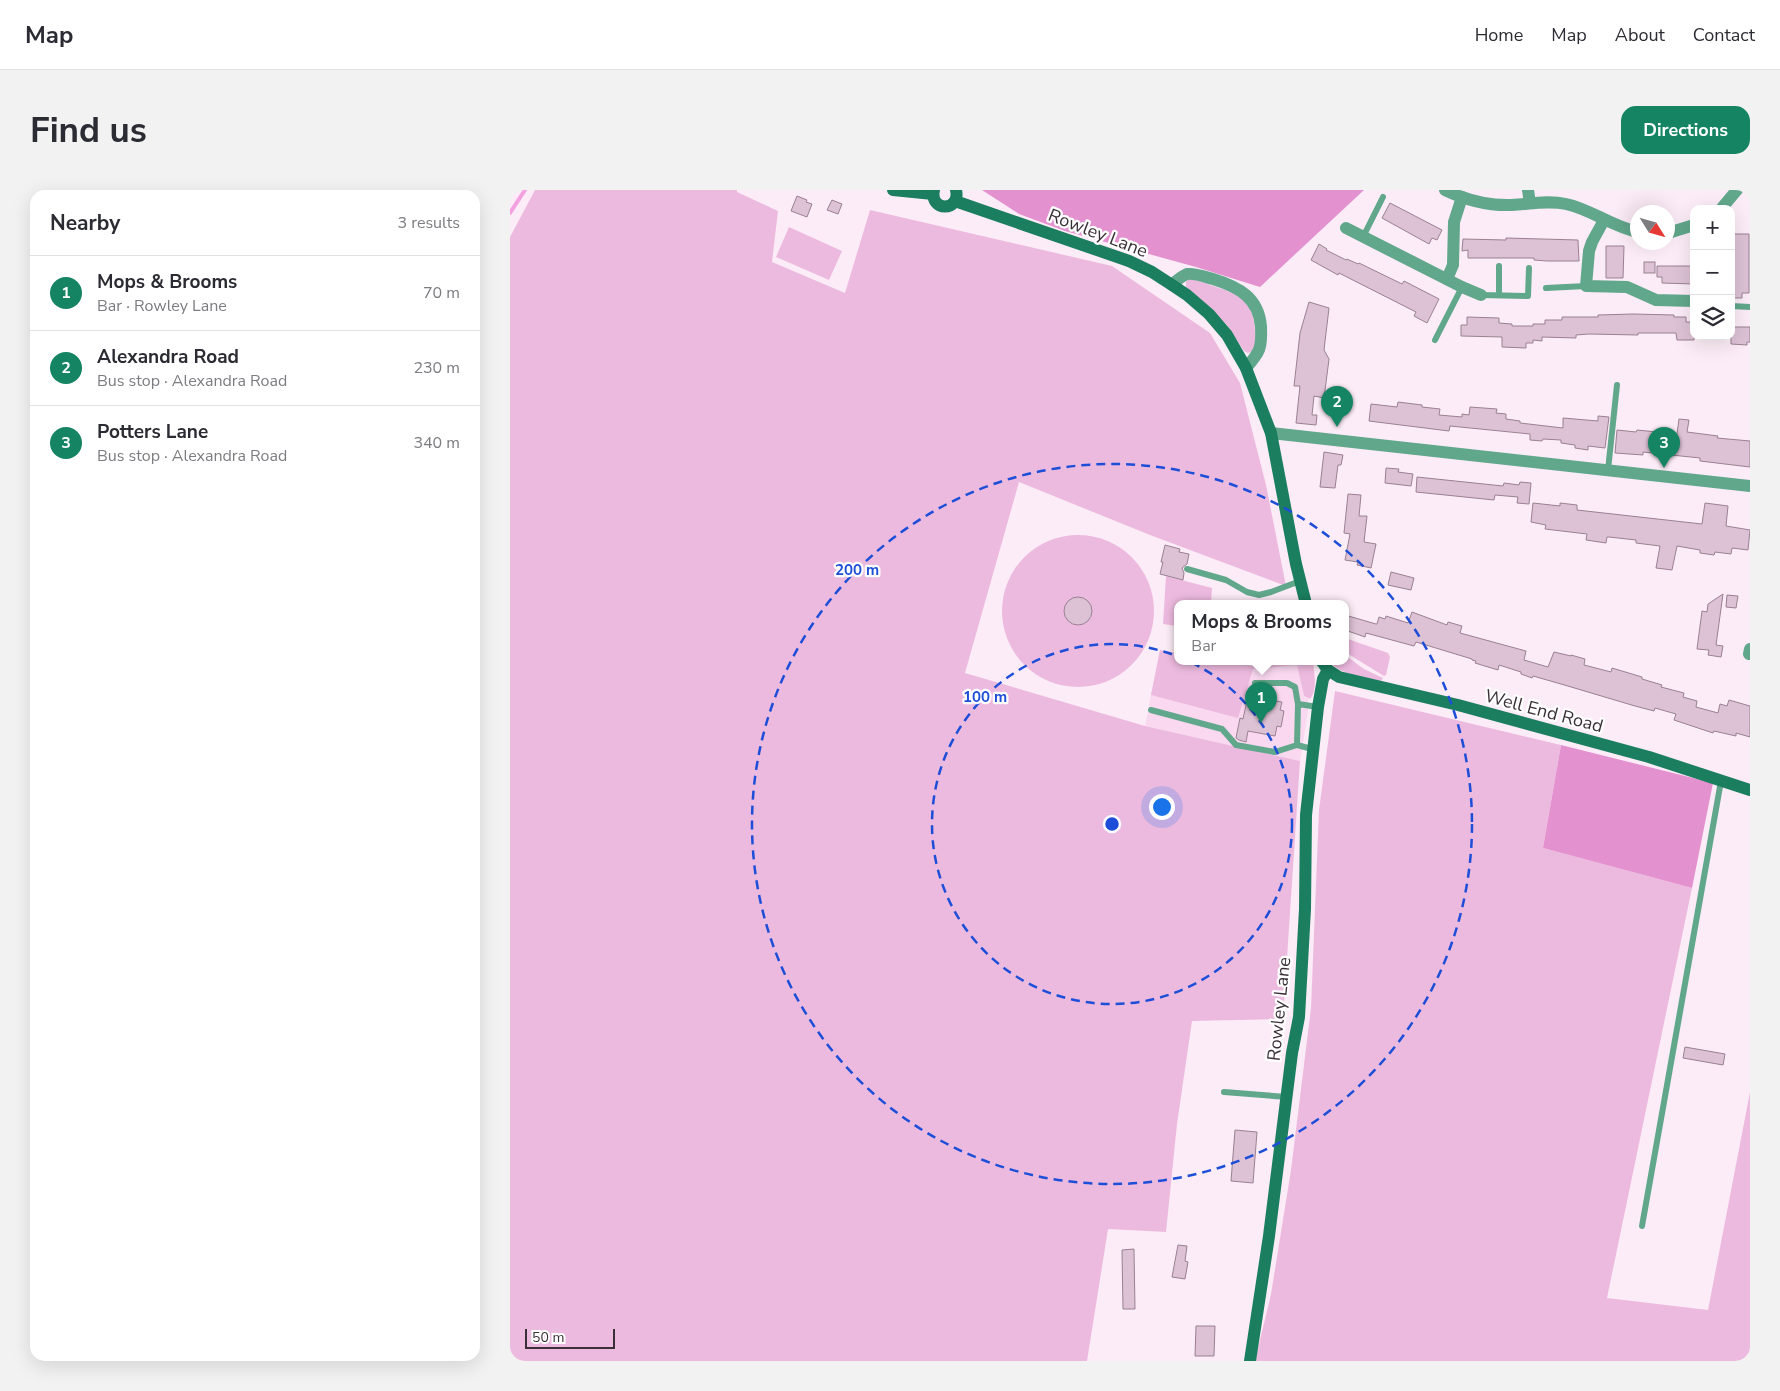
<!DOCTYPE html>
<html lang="en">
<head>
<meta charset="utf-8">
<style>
	:root { --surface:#fff; --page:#f2f2f3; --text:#2b2b33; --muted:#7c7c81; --line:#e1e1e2; --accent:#148462 }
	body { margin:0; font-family:"Nunito Sans",sans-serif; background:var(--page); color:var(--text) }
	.controls { position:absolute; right:15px; top:15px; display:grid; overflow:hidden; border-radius:10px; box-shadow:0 5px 20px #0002 }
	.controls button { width:45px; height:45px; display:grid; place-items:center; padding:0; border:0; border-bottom:1px solid var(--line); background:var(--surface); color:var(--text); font:25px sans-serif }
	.compass { position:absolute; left:1120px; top:15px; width:45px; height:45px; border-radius:50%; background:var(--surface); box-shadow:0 5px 20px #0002; rotate:127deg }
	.scale { position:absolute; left:15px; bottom:12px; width:90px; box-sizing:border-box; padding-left:5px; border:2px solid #3a2f37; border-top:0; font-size:14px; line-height:18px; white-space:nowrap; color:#3a2f37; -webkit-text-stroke:4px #fefefe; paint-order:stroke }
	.you { position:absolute; left:651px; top:616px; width:18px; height:18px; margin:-12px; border:4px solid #fff; border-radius:50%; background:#1a73e8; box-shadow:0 0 0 8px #1a73e833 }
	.badge { display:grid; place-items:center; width:32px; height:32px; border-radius:50%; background:var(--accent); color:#fff; font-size:16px; font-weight:700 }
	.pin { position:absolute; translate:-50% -41px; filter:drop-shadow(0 1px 2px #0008) }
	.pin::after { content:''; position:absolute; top:26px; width:18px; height:15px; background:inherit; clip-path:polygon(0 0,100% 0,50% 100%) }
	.popup { position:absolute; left:664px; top:410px; width:175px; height:65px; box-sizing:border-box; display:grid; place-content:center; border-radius:10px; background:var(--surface); filter:drop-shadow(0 1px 4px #0005); font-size:16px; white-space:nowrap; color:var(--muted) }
	.popup b { font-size:19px; color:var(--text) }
	.popup::after { content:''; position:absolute; left:50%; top:100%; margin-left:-10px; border:10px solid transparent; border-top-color:var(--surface) }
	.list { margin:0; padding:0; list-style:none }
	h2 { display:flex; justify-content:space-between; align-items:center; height:65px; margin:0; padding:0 20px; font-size:21px }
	h2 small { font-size:16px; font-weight:400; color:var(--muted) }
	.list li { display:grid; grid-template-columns:32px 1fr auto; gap:15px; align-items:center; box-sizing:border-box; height:75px; padding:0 20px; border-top:1px solid var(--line) }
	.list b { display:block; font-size:19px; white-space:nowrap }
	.list p { margin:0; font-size:16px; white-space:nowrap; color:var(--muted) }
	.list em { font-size:16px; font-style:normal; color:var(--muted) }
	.icon { flex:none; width:28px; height:28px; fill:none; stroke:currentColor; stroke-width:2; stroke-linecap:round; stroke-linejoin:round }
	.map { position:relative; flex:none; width:1240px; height:1171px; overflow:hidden; border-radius:15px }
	header { display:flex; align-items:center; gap:30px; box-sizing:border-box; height:70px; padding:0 25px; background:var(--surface); border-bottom:1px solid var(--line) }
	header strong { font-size:24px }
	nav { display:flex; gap:28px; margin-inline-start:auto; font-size:18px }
	.intro { display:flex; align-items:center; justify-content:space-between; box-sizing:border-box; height:120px; padding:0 30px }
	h1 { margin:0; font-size:35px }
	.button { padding:12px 22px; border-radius:15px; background:var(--accent); color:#fff; font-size:18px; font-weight:700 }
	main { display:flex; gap:30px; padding:0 30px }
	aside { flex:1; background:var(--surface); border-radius:15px; box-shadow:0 5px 20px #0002 }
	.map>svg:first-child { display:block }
	.built { fill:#fad8f0 }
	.green { fill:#edbadf }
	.forest { fill:#e391cf }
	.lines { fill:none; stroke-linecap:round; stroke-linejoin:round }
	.stream { stroke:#f4a1df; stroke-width:4 }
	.building { fill:#ddc2d5; stroke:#998192 }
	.lane { stroke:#61a78b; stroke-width:6 }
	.street { stroke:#61a78b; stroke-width:12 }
	.secondary { stroke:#1b7e5e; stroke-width:12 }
	.ring { fill:none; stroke:#1d4ed8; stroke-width:2.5; stroke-dasharray:9 6 }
	.labels { text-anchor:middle; stroke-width:4.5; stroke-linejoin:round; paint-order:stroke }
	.street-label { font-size:18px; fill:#3a2f37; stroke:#fefefe }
	.centre { fill:#1d4ed8; stroke:#fefefe; stroke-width:2.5 }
	.ring-label { font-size:15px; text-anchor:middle; font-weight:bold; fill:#1d4ed8; stroke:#fefefe; stroke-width:4.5; stroke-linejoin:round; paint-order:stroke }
</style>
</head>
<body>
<header>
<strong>Map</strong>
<nav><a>Home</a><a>Map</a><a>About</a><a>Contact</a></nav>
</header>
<div class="intro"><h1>Find us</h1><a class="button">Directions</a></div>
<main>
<aside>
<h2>Nearby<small>3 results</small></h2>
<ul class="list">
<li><span class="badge">1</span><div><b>Mops &amp; Brooms</b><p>Bar · Rowley Lane</p></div><em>70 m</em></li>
<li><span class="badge">2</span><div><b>Alexandra Road</b><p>Bus stop · Alexandra Road</p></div><em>230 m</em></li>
<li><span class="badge">3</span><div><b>Potters Lane</b><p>Bus stop · Alexandra Road</p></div><em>340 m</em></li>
</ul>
</aside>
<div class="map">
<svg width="1240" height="1171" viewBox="0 0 1240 1171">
	<rect width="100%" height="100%" fill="#fcecf7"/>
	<!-- built -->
	<path class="built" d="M650,460L667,463V472H721L744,476L787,472L794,506L798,509V522L790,571L635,536Z"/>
	<!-- green -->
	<g class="green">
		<path d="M25,0H227V2L268,21L262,72L335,103L360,20L602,76L700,143L730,193L756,295L776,396L640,345L509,292L455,483L635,536L790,571L773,829L682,831L667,934L656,1042L598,1039L577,1171H0V47Z"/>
		<path d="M279,37L332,61L319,90L266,67Z"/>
		<path d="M679,89C689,90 697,94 706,97C732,105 744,113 745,142C746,149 746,154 743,161L738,163L734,161L717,135L676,97V92Z"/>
		<circle cx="568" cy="421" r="76"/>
		<path d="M656,386L702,398L701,414H667V436L653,434Z"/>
		<path d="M835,448L878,463L880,467L876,485L874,486L835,462Z"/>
		<path d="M650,460L667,463V472H721L744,476L776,472H803C804,482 808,500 800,509L794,506L787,475L743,479L728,528L641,505Z"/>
		<path d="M835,465L854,479L873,488L871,491C855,487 831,485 820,472H835Z"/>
		<path d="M825,501L1051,555L1033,658L1182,698L1097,1108L1198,1120L1240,902V1171H745L761,1104L781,980L801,818L809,620Z"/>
	</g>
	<!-- forest -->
	<g class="forest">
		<path d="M472,0H854L750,97L686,77L555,41L509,24Z"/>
		<path d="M1051,555L1203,593L1182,698L1033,658Z"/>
	</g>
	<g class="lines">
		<!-- stream -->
		<path class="stream" d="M0,23L15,0"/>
	</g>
	<!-- building -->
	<g class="building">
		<path d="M287,6L297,10L296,12L302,14L297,27L281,21Z"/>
		<path d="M322,10L332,14L328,24L317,20Z"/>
		<path d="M880,13L932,40L927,50L922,48L919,54L872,28Z"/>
		<path d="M1222,44H1239V103H1232V108H1221Z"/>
		<path d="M996,48L1068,50L1069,71H1037L1024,70V68H958V60L952,61L953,49L996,50Z"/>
		<path d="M809,54L817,59L816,60L836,70L837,69L848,74L849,73L892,94L894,91L929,109L917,133L904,126L906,122L829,83L828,85L801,70Z"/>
		<path d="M1096,56H1114L1113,88H1096Z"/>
		<rect x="1134" y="72" width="11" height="11"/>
		<path d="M1147,76H1184V94L1152,93V87H1147Z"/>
		<path d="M799,112L819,118L814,160L819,169L818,177L814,208L804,206L802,225H807L806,235L786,233L790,196H784L790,143Z"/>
		<path d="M1123,124L1164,125V127H1176V132H1184V150H1167L1166,143H1128V145L1079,144L1066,145V148L1032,147V151L1023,150V153H1016V158L992,157V147L951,146V135H957V127L989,128V133L1002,134V136H1023V134H1035V130H1052V127H1088V125Z"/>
		<path d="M1221,137H1240V152H1237V155L1221,154Z"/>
		<path d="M888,212L912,215V217L930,219L929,225L952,227V224L959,225L960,217L987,219L986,223L996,224V229L1010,231V233L1053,238V228L1088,231V226L1099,227L1095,258L1078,256V260L1065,258V255L1051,253V250L1033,249L1032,251L1020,250V244L940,236L939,241L859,231L861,214L887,217Z"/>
		<path d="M1169,229L1179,230L1177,242L1208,246L1207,248L1240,251V277L1190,271V268L1133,262V265L1105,263L1107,240L1126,242L1127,240L1167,244Z"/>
		<path d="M814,262L833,265L831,275H828L825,298L810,297Z"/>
		<path d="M876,278L889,279L888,282L903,284L901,296L875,293Z"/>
		<path d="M907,287L993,296L994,293L1009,295L1010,292L1021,293L1019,314L1007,313L1008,307L985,305L984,310L906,302Z"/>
		<path d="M838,304L851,305L849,326H857L854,352L866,354L861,378L847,375L848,372L835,370L840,344L834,343Z"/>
		<path d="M1023,313L1050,316V313L1067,315V320L1192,334L1195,313L1218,316L1216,336L1240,340L1238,360L1222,358L1221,364L1205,362L1204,365L1190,363V360L1167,356L1162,380L1146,378L1150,356L1126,353V350L1099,347H1097L1096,353L1076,350L1077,344L1035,339L1036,335L1021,332Z"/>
		<path d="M655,355L670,359L669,362L679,364L677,374L672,378L674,383L673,390L650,384L653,372H651Z"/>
		<path d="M881,382L904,388L901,400L878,395Z"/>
		<path d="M1213,404L1206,455L1213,456L1211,467L1198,465L1199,460L1187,459L1192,421L1197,422L1198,414Z"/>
		<path d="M1217,405L1228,406L1226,418L1216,417Z"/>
		<circle cx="568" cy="421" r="14"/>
		<path d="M902,422L937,435L938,432L952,436L950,443L1016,461L1014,470L1038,477L1044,462L1061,466V465L1075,469L1074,475L1101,482L1102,478L1132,487V489L1152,495L1151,497L1174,503L1173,507L1187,511L1186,517L1208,523L1210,514L1217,516L1219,510L1240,516V547L1226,543V546L1204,541L1203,543L1164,530L1166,524L1145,518L1144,521L1125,516L1051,494L1023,486L1022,488L1011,484V482L989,475L988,480L965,473L966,471L962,470V469L906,452L904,456L856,443L855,447L835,440V425L866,434H867L869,427L875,429L876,426L898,433Z"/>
		<path d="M738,506L772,512L770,520L774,521L771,537L767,536L765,546L738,541L736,552L729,550L726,548L730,528L733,529Z"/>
		<path d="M1175,857L1215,864L1213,875L1173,868Z"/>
		<path d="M725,940L747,942L743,993L721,991Z"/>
		<path d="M668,1055L677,1056L675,1071L678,1072L675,1089L662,1087Z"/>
		<path d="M624,1059L625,1119H613L612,1060Z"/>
		<path d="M686,1136H705L704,1166H685Z"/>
	</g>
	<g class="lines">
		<!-- lane -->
		<g class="lane">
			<path d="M853,47L873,7"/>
			<path d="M1036,98L1076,96"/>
			<path d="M971,105L1018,106L1019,78"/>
			<path d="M989,105V76"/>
			<path d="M1221,116L1240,117"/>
			<path d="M925,150L952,97"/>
			<path d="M1098,280L1107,195"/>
			<path d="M677,379L716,390L737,402L749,405L761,402L790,391"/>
			<path d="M745,493H777L785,497L788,514"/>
			<path d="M641,520L712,539L726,555L765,562L787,555"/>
			<path d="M802,559L787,555L788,514L808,517"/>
			<path d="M714,902L777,907"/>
			<path d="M1132,1036L1211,591"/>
		</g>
		<!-- street -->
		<g class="street">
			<path d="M935,0C956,10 979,16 1002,15C1020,14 1038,10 1056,14C1081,19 1102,37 1128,42"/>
			<path d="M1018,0L1020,13"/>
			<path d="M1211,19L1227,0"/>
			<path d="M1094,30L1082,52L1079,61L1076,96L1117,97L1146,110L1184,111"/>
			<path d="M836,38L952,97L971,105"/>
			<path d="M1158,43L1184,35"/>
			<path d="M937,89L943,75L944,32L952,7"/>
			<path d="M662,95C666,91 672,86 677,84C686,83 695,87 703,89C729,97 749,108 751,137C752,158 750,162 736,178"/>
			<path d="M761,243L1240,296"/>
			<path d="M1239,464L1240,459"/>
		</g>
		<!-- secondary -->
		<g class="secondary">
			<path d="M383,0L423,4"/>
			<path d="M424,0C419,22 451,22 446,0"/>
			<path d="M445,11L619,71L642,82L662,95L677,105L699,124L717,145L736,178L761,243L786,374L796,414"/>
			<path d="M812,472L818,480L829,487L948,515L1139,567L1240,600"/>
			<path d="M740,1171L759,1046L782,863L789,827L795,719L796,625L808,517L813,489L818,480"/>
		</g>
	</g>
	<!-- distance rings -->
	<g class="ring">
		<circle cx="602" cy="634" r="180"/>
		<circle cx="602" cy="634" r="360"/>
	</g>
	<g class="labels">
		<!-- street labels -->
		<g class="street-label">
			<text transform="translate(588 43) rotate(21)" y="6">Rowley Lane</text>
			<text transform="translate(1034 521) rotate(15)" y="6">Well End Road</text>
			<text transform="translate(769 819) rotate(-84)" y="6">Rowley Lane</text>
		</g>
	</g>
	<circle cx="602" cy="634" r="8" class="centre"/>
	<g class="ring-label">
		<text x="347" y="385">200 m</text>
		<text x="475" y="512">100 m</text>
	</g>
</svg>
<div class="controls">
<button>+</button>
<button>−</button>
<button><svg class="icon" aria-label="layers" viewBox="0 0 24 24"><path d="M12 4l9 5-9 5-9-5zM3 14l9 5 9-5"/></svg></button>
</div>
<svg class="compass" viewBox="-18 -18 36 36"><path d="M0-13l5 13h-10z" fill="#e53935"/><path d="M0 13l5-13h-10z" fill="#7c7c81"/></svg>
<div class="scale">50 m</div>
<div class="you"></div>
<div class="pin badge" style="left:751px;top:533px">1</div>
<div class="popup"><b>Mops &amp; Brooms</b>Bar</div>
<div class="pin badge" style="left:827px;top:237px">2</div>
<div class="pin badge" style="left:1154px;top:278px">3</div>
</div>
</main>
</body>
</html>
